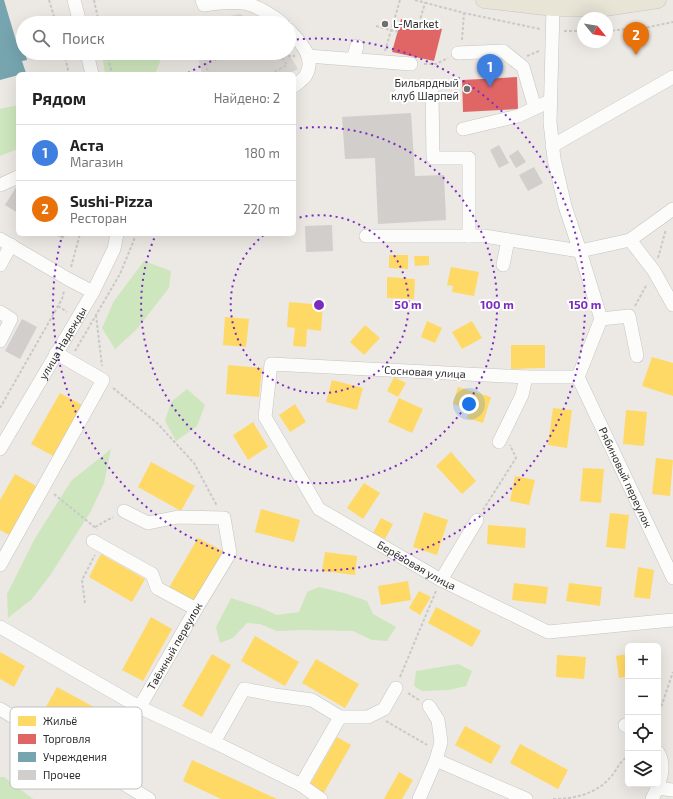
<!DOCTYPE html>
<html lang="ru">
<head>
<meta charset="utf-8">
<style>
	:root { --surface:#fff; --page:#f2f2f2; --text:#222; --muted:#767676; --line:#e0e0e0; --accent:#706f6e }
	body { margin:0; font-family:"Exo 2",sans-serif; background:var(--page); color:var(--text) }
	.controls { position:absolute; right:12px; bottom:12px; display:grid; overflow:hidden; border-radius:6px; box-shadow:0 4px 16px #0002 }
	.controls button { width:36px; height:36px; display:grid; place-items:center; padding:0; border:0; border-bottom:1px solid var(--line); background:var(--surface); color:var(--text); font:20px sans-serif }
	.compass { position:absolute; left:577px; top:12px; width:36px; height:36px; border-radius:50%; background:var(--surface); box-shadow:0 4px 16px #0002; rotate:120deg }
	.you { position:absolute; left:469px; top:404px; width:14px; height:14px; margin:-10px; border:3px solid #fff; border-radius:50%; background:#1a73e8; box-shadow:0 0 0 6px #1a73e833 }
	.badge { display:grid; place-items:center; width:26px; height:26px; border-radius:50%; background:var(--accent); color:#fff; font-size:13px; font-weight:700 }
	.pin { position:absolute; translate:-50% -33px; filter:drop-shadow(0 1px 2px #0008) }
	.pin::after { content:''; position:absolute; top:21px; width:14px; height:12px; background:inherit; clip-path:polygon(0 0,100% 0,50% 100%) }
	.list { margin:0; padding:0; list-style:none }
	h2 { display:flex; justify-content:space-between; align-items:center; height:52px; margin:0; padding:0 16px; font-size:17px }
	h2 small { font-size:13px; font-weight:400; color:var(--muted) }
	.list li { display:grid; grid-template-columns:26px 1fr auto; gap:12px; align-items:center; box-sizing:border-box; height:56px; padding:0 16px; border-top:1px solid var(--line) }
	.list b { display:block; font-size:15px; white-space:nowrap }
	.list p { margin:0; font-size:13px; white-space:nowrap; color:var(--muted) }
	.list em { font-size:13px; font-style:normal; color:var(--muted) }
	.icon { flex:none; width:22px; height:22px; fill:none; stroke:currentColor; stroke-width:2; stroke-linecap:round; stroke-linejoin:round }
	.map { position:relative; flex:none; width:673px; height:799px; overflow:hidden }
	.search { position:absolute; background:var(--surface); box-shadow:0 4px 16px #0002; left:16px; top:16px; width:280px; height:44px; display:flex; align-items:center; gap:10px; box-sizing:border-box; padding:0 14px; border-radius:22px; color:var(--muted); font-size:15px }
	.panel { position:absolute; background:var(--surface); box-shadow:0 4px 16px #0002; left:16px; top:72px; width:280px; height:164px; border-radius:6px }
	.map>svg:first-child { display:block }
	.green { fill:#cee6be }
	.plaza { fill:#dad6d2 }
	.homes { fill:#ffd966 }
	.shops { fill:#e06666 }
	.public { fill:#76a5af }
	.building { fill:#d1cecb }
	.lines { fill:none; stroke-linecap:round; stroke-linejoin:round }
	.minor-casing { stroke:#c5c4c5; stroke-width:14 }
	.major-casing { stroke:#c6c5c4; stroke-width:17 }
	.path { stroke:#c9c9c8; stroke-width:2; stroke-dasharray:3 2; stroke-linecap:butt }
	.minor { stroke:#fcfcfb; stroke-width:13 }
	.major { stroke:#e8e4d6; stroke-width:16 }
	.ring { fill:none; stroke:#7b2cbf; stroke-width:2; stroke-dasharray:2 4 }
	.poi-dot { fill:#706f6e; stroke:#fff; stroke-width:1.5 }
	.labels { text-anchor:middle; stroke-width:4; stroke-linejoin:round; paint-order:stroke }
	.poi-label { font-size:11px; fill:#2e2e2e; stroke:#fff; text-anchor:start }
	.street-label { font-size:11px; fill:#2e2e2e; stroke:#fff }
	.key { fill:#fff; stroke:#c0c0c0; stroke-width:1 }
	.key-label { font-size:11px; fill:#2e2e2e }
	.centre { fill:#7b2cbf; stroke:#fff; stroke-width:2 }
	.ring-label { font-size:12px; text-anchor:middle; font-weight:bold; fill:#7b2cbf; stroke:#fff; stroke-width:4; stroke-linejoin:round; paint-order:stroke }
</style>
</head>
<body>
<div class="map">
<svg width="673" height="799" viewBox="0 0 673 799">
	<rect width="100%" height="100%" fill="#ece8e4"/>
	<!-- green -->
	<g class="green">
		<path d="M147,16L160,23H128Z"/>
		<path d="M102,53H162V57L155,74H105Z"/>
		<path d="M18,105V149L0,156V109Z"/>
		<path d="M144,261L171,271L169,288L136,330L115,349L102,328L114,301Z"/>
		<path d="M187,389L205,405L197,426L176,441L165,421L171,402Z"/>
		<path d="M111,449L104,483L91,511L51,574L32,599L8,618L7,594L34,540L71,481Z"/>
		<path d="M319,587L344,593L367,601L373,614L396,627L387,641L372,640L353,631L303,630L277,631L260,624L247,623L233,638L220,643L216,627L231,598L259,607L277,615L299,612L307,592Z"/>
		<path d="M458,664L472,671L466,686L449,690L422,691L414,686L416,671Z"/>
		<path d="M0,777H4L33,799H0Z"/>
	</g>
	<!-- plaza -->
	<g class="plaza">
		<path d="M240,14L256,23H198L207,21Z"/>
		<path d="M197,53H288L298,69L288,74H202Z"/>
	</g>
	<!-- homes -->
	<g class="homes">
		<path d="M389,255H408V269L389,268Z"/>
		<path d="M414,256H429V265L415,266Z"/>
		<path d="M451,267L479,272L474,296L452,292L453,286L447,285Z"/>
		<path d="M387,277L415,279L414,299L387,298Z"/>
		<path d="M289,302L323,305L321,331L307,329L306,347L293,346L295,328L287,327Z"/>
		<path d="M225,317L249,319L246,347L223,345Z"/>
		<path d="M427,321L442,328L435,343L421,337Z"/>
		<path d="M472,321L482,338L462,349L452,332Z"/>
		<path d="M365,325L380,338L364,355L350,342Z"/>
		<path d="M511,345H545V368L511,369Z"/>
		<path d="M652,357L673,363V396L642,386Z"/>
		<path d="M228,365L262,368L259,397L226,394Z"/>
		<path d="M394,377L406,383L398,397L387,391Z"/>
		<path d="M332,380L363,388L357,410L326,402Z"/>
		<path d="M458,387L491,397L483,423L467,418L469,409L453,404Z"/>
		<path d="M60,393L84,406L55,457L31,444Z"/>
		<path d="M399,398L423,409L412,433L388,422Z"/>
		<path d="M295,404L306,422L290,432L279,415Z"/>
		<path d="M553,408L572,410L567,448L548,445Z"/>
		<path d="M626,410L647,412L644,446L623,444Z"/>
		<path d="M253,422L268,447L248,460L233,435Z"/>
		<path d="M451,452L476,481L462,494L436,466Z"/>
		<path d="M656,458L673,460L670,496L652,494Z"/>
		<path d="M151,462L195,486L181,511L138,487Z"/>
		<path d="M583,468L604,469L601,503L580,501Z"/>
		<path d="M15,474L38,487L11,536L0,530V500Z"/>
		<path d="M515,476L535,480L529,505L510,501Z"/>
		<path d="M364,483L380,493L363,519L347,508Z"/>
		<path d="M261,509L300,520L294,542L255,532Z"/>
		<path d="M424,512L448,520L437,555L413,547Z"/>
		<path d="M610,513L629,515L625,549L606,547Z"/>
		<path d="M381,518L393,524L385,539L373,533Z"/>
		<path d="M488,525L526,528L525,548L487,544Z"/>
		<path d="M198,538L225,552L193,605L167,591Z"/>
		<path d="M325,552L357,556L355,575L322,571Z"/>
		<path d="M101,554L145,579L132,602L89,577Z"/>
		<path d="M638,567L654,570L650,599L634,597Z"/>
		<path d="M408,581L411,600L381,605L378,586Z"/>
		<path d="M514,583L548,587L546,604L512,600Z"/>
		<path d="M569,583L602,587L600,606L566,601Z"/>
		<path d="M419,591L431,597L420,615L409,608Z"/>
		<path d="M436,607L481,631L472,647L428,623Z"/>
		<path d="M151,617L172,629L143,681L122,670Z"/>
		<path d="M255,636L299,662L285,686L241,661Z"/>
		<path d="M0,652L25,666L14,687L0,679Z"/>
		<path d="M212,654L231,665L202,717L182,706Z"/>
		<path d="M628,654V676L619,678L616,656Z"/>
		<path d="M557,655L586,657L584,679L556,677Z"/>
		<path d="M316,659L359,684L345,708L302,683Z"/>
		<path d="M57,687L105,713L94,733L46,707Z"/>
		<path d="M465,726L501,746L491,764L455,745Z"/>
		<path d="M337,737L351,745L322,796L308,788Z"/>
		<path d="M520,744L568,770L558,789L510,763Z"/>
		<path d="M192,760L277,799H221L183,781Z"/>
		<path d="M399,772L413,780L402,799H384Z"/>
	</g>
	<!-- shops -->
	<g class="shops">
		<path d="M401,19L442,29L434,61L392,52Z"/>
		<path d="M517,77L518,109L463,112L462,80Z"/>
	</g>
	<!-- public -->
	<path class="public" d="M0,0H4L17,44L22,42L23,53H25L27,60L22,61L26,73L0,80Z"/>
	<!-- building -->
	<g class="building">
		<path d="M411,113L415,176L444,175L446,220L378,224L375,158L345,159L342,117Z"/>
		<path d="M499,145L509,163L499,168L490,150Z"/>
		<path d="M518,150L526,162L516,168L509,156Z"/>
		<path d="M534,167L543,183L528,191L519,175Z"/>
		<path d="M18,184V213L5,205Z"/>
		<path d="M332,225L333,251L306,252L305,226Z"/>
		<path d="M54,234H66L63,239Z"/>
		<path d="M22,319L37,327L20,359L5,351Z"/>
	</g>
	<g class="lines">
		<defs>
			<g id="minor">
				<path d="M74,0L80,23"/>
				<path d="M202,0L204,5C240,0 252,0 282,23"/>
				<path d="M553,8L550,122L554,159L565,206L580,251L601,319L578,377"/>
				<path d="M289,30C300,42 316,57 306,75C304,79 298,83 294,86"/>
				<path d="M87,53L92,74"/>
				<path d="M458,53L503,51L523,67L535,108L550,101"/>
				<path d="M308,56L411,64"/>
				<path d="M353,59L357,46"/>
				<path d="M400,94L432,93L433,158H469V236"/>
				<path d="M463,129L518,116L535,108"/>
				<path d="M552,146L673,77"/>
				<path d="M0,185L18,177"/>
				<path d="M366,236H484L580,251L630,240L673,209"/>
				<path d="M0,239L68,279L93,292"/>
				<path d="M630,240L654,271L673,305"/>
				<path d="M0,265L11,245"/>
				<path d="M503,265L508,240"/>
				<path d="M0,312L11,319L0,341"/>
				<path d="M601,319L629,316L637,356"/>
				<path id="s1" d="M578,377H526L271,364L265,417L319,509L441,580L548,632L673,620"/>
				<path id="s2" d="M578,377L673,578"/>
				<path d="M499,442L522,395L526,377"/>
				<path id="s3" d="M0,449L93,292L114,249L117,234"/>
				<path d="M93,541L152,574L157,588L196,609"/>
				<path d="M0,565L103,380L56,353"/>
				<path d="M441,580L477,520"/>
				<path d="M0,627L139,707L214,742L301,785L340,717L312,700L275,695L244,689L214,742"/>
				<path d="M0,709L149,799"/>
				<path d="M340,717H368L384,709L396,688"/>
				<path d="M625,725L628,727"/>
				<path d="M436,760L526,799"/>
				<path id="s4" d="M103,771L196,609L230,553L224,518L178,517L148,523L124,511"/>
				<path d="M301,785L321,799"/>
				<path d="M657,788L673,790"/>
				<path d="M419,799L436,760L441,742L438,720L429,706"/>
				<path d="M652,799C659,785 667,767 658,752"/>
			</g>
			<path id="major" d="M484,0L553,8H605L658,0"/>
		</defs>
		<!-- minor casing -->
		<use href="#minor" class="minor-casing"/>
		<!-- major casing -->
		<use href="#major" class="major-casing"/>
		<!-- path -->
		<g class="path">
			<path d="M49,0L56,23"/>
			<path d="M94,0L99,23"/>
			<path d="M415,0L464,13L540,29"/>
			<path d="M206,16L208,23"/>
			<path d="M234,23L240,22L242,23"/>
			<path d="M419,23L425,3"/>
			<path d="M376,26L398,32"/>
			<path d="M564,31H583"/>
			<path d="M607,31L649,27L673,22"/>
			<path d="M462,40L464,13"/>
			<path d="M385,51L400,0"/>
			<path d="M64,53L69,74"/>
			<path d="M107,53L112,74"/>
			<path d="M205,53L208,74"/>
			<path d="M281,53V56H295"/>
			<path d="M527,56L539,51"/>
			<path d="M424,64H436L448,58"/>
			<path d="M270,74L287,65L281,56"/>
			<path d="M658,258L666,229"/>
			<path d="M71,267L80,234"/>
			<path d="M58,306L67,312"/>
			<path d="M635,306L647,284"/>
			<path d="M96,315L102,366"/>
			<path d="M75,351L120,274L134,240L135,234"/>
			<path d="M113,388L157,423L194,463L217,506"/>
			<path d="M0,408L62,299L64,291"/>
			<path d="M54,494L97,529"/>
			<path d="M483,510L516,458L510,445"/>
			<path d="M95,527L113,517"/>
			<path d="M85,603L82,580L95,555"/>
			<path d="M400,677L436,591"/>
			<path d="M408,693L419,700"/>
			<path d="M658,716L673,672"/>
			<path d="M658,718L659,740"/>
			<path d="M386,721L427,745"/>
			<path d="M553,799C577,799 599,793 614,773C618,767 621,760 628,757"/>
		</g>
		<!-- minor -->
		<use href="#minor" class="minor"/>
		<!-- major -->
		<use href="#major" class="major"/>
	</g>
	<!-- distance rings -->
	<g class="ring">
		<path d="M294 219A89 89 0 1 1 265 234"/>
		<path d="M294 129A178 178 0 1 1 156 234"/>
		<path d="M188 73A266 266 0 0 1 232 53M291 40A266 266 0 1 1 62 236"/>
	</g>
	<!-- markers -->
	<g class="poi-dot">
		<circle cx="385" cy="24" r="4"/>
		<circle cx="467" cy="89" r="4"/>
	</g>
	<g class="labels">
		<!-- poi labels -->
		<g class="poi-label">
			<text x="393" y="28">L-Market</text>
			<text x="459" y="87" text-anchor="end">Бильярдный<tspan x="459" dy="13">клуб Шарпей</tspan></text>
		</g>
		<!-- street labels -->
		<g class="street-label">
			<text dy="4" stroke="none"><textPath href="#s3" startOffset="123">улица Надежды</textPath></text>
			<text transform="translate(425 372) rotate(3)" y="4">Сосновая улица</text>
			<text dy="4" stroke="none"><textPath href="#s2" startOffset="111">Рябиновый переулок</textPath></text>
			<text dy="4" stroke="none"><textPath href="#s1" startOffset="580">Берёзовая улица</textPath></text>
			<text dy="4" stroke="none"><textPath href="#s4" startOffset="144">Таёжный переулок</textPath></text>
		</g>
	</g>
	<!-- legend -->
	<rect x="10" y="707" width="132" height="82" rx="6" class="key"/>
	<rect x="18" y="716" width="18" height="10" fill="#ffd966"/>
	<rect x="18" y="734" width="18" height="10" fill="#e06666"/>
	<rect x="18" y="752" width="18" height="10" fill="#76a5af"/>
	<rect x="18" y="770" width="18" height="10" fill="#d1cecb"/>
	<g class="key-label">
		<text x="43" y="725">Жильё</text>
		<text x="43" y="743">Торговля</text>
		<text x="43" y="761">Учреждения</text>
		<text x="43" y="779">Прочее</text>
	</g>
	<circle cx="319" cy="305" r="6" class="centre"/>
	<g class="ring-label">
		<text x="408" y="309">50 m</text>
		<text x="497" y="309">100 m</text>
		<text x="585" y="309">150 m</text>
	</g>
</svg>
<div class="controls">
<button>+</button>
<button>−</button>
<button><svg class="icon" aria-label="locate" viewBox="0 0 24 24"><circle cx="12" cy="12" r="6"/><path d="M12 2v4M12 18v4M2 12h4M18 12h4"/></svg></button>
<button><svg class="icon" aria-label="layers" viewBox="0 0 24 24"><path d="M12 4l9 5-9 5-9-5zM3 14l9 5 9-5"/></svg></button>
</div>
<svg class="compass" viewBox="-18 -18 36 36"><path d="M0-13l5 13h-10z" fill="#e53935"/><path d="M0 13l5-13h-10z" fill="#767676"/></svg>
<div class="you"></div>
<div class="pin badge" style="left:490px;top:87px;background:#3f7fe0">1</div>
<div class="pin badge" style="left:636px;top:55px;background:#e8710a">2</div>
<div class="search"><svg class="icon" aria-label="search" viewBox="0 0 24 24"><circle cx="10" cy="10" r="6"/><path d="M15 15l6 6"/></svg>Поиск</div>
<section class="panel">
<h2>Рядом<small>Найдено: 2</small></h2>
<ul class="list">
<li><span class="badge" style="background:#3f7fe0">1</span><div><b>Аста</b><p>Магазин</p></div><em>180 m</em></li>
<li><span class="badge" style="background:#e8710a">2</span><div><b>Sushi-Pizza</b><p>Ресторан</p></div><em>220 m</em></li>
</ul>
</section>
</div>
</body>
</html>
